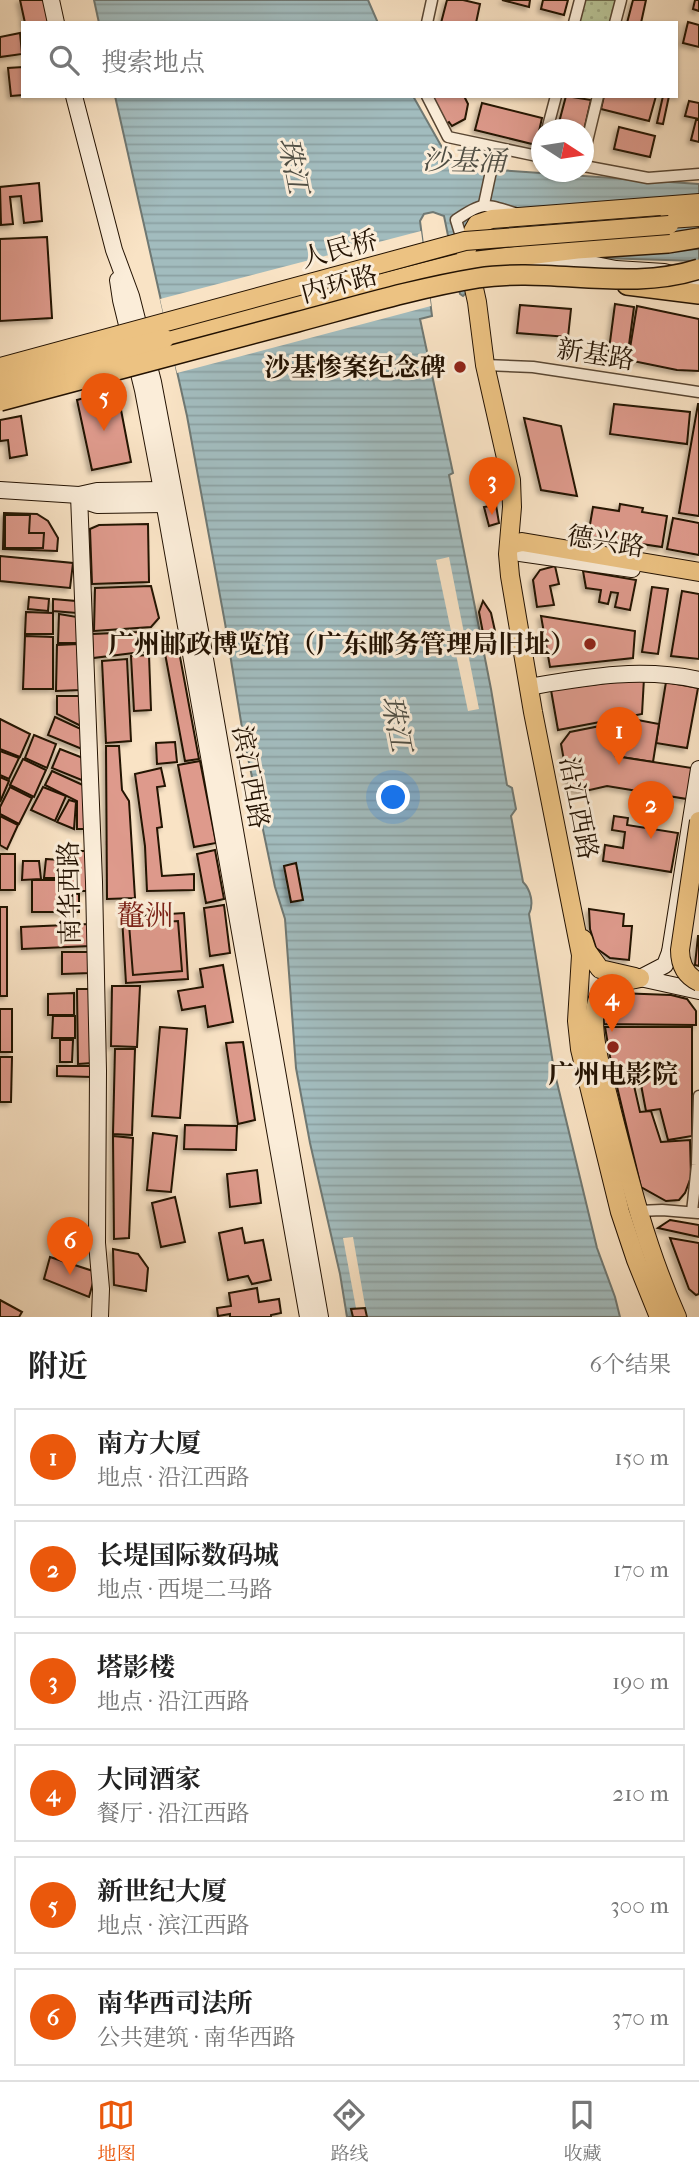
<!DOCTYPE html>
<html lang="zh">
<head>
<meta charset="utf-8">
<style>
	:root { --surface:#fff; --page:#f6f6f6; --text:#222; --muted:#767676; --line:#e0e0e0; --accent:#ea580c }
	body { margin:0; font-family:"IM FELL French Canon","Noto Serif SC",serif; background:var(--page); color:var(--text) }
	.compass { position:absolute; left:531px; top:119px; width:63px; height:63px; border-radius:50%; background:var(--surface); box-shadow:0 2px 5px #0004; rotate:102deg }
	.you { position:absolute; left:394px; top:798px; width:24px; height:24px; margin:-18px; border:5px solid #fff; border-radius:50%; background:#1a73e8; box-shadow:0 0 0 10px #1a73e833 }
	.badge { display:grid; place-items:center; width:46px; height:46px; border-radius:50%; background:var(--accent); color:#fff; font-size:23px; font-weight:700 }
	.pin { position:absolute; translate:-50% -58px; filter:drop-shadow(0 2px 4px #0008) }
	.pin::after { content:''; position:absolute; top:37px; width:24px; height:21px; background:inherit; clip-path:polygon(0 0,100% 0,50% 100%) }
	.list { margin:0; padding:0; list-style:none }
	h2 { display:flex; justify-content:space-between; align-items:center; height:91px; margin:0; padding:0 28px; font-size:30px }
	h2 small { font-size:23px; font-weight:400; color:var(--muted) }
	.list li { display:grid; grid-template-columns:46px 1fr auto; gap:21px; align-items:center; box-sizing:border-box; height:98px; margin:0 14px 14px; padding:0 14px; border:2px solid var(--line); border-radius:0px }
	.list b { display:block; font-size:26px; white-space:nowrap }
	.list p { margin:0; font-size:23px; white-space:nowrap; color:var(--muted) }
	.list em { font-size:23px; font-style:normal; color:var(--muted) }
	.icon { flex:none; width:38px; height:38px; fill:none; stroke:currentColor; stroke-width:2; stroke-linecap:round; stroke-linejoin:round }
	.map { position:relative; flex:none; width:699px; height:1317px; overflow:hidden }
	.search { position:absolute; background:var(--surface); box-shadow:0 2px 5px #0004; left:21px; right:21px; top:21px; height:77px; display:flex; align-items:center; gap:18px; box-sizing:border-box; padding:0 24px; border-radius:0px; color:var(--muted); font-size:26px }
	.sheet { height:763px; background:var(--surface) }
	nav { display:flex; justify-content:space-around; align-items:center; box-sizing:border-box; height:98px; border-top:2px solid var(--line); background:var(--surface); font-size:19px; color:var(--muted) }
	nav a { display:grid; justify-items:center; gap:4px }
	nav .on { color:var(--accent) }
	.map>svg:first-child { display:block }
	.park { fill:url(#park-dots); stroke:#6e6c4d; stroke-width:2 }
	.water { fill:url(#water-rules); stroke:#6f7873; stroke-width:2 }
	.pier { fill:#f9e3c5 }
	.building { fill:#de9a8c; stroke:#231202; stroke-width:2; filter:url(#shadow) }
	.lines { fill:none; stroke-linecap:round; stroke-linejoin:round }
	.street-casing { stroke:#584633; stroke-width:13 }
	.secondary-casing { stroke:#231202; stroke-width:18 }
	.primary-casing { stroke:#231202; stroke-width:20 }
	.highway-casing { stroke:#231202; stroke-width:22 }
	.street { stroke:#fbedd9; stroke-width:10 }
	.secondary { stroke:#fbedd9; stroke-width:16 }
	.primary { stroke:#ecc282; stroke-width:18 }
	.highway { stroke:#ecc282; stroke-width:19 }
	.primary-bridge-casing { stroke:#231202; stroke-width:20; stroke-linecap:butt }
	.highway-bridge-casing { stroke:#231202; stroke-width:22; stroke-linecap:butt }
	.primary-bridge { stroke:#ecc282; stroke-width:18 }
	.highway-bridge { stroke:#ecc282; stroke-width:19 }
	.poi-dot { fill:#8f2418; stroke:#fbedd9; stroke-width:2.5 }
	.labels { text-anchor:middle; stroke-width:6; stroke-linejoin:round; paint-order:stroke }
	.street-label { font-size:26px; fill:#231202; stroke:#fbedd9 }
	.poi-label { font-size:26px; font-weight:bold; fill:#231202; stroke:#fbedd9; text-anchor:end }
	.water-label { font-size:28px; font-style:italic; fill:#4f4e44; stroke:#fbedd9 }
	.neighbourhood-label { font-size:28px; fill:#7a1f14; stroke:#fbedd9 }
</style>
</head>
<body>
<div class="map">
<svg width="699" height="1317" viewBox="0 0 699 1317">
	<defs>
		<pattern id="park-dots" width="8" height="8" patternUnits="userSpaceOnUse" patternTransform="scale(1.75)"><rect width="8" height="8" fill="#b9c598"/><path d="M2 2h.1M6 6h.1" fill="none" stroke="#9fa881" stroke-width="1.8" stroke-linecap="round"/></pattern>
		<pattern id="water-rules" width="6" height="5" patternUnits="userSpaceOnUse" patternTransform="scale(1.75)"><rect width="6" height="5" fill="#a2bcbe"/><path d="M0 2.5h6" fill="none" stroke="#8ba1a2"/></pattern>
		<filter id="shadow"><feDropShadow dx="-3" dy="3" stdDeviation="2" flood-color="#0004"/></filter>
	</defs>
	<rect width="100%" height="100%" fill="#f9e3c5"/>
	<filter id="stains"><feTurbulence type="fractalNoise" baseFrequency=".00286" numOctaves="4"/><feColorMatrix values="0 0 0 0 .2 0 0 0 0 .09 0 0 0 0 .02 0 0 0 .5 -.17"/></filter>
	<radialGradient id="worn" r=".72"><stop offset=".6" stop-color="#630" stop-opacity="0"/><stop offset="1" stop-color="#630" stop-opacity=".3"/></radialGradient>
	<!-- park -->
	<path class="park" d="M585,0H617L612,23H579Z"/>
	<!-- water -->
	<g class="water">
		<path d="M94,0H368L378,23H99Z"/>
		<path d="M115,96H413L448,158L484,169L699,184V261L565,257L501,261L463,296L460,294L444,216L433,212L424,214L420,221L432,316L420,319L453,473L449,475L491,689L507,785L512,788L516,809L511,816L523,882C531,890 534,904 529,914L554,1070L597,1248L615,1297L620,1317H347L340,1274L310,1143L296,1068L285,919L275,887L243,734L225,623L187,416Z"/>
	</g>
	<!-- pier -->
	<g class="pier">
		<path d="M421,231L431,306L177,373L160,299Z"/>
		<path d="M449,557L479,709L468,711L436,560Z"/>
		<path d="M353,1237L367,1317H353L351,1309L356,1308L343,1238Z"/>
	</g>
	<!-- building -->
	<g class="building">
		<path d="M20,0H46L51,23H25Z"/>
		<path d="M447,0H463L480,4L476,23H441Z"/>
		<path d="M502,0H530L529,7Z"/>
		<path d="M543,0H568L564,15L541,9Z"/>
		<path d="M633,0H646L641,23H627Z"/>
		<path d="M695,0H699V11L693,9Z"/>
		<path d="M688,22L699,25V47L683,43Z"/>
		<path d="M20,33L22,54L0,57V37Z"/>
		<path d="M23,67V95L11,96L8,68Z"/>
		<path d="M431,96H464L468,104L465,119L452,126L449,122L446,124Z"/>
		<path d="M566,96L591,100L584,130H557Z"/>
		<path d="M604,96H656L649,121L601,109Z"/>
		<path d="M663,96H669L663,124L657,123Z"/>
		<path d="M689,101L699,103V119L685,116Z"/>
		<path d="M482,103L542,118L536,145L475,130Z"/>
		<path d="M696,120H699V142L691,140Z"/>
		<path d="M619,127L655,136L650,157L614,149Z"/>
		<path d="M39,183L42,221L24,223L21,196L10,197L13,224L1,225L0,187Z"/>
		<path d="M47,237L52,318L0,321V239Z"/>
		<path d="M615,304L634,307L627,360L608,357Z"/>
		<path d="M520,305L571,309L568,337L517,333Z"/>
		<path d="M637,306L699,319V371L677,370L628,360Z"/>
		<path d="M117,389L131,462L92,470L77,400Z"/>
		<path d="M614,404L690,412L687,444L610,434Z"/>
		<path d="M698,404H699V516L679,513Z"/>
		<path d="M21,416L27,455L10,458L8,440L0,441V420Z"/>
		<path d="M524,418L561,426L577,496L541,490Z"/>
		<path d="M620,504L643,508L642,512L667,516L662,547L588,536L593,507L619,511Z"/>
		<path d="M496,505L499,523L489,526L484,507Z"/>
		<path d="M4,513L37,514L48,521L58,538L57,551L3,549Z"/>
		<path d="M5,515H30L29,533H44L43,548H5Z"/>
		<path d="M673,518L699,523V555L667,549Z"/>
		<path d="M148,524L149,582L92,584L90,529L99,525Z"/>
		<path d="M0,556L73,563L70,588L0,581Z"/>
		<path d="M555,566L559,584L550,586L554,605L537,607L533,580L540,570Z"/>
		<path d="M583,571L636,580L630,610L615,607L618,593L611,592L608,604L599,602L601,590L586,588Z"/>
		<path d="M151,586L159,618L151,627L94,631L95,588Z"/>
		<path d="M652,587L668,589L658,654L642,652Z"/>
		<path d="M682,591L699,594V659L671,656Z"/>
		<path d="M29,597L49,599L48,611L28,609Z"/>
		<path d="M53,599L76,601L77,613L53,611Z"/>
		<path d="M483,601L491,613L495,631L490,642L483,633L479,612Z"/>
		<path d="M26,612L53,613V634H25Z"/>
		<path d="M59,614L77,617L78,643H58Z"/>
		<path d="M541,616L635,631L633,658L550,667Z"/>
		<path d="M163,631L166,649L93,658L92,634Z"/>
		<path d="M25,636L53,637V689H23Z"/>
		<path d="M79,644L80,690L56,691L57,645Z"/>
		<path d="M178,646L199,759L185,761L164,648Z"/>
		<path d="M149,655L151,710L134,711L131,656Z"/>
		<path d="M127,659L131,741L106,743L102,661Z"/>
		<path d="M644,678L642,714L558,730L551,690Z"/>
		<path d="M666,682L698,688L687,748L656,743Z"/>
		<path d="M57,696H80L81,726L57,714Z"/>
		<path d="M55,717L83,730L82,749L48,735Z"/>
		<path d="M627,718L659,724L653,762L621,757Z"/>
		<path d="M0,719L30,734L20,757L0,749Z"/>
		<path d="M610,724L615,756L692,768L687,799L607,786L581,792L569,788L561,744L570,732Z"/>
		<path d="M34,735L56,744L47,768L25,758Z"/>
		<path d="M175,742L177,762L157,764L156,743Z"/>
		<path d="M106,746H119L122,790L129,801L135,898L107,899Z"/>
		<path d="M60,749L83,758L84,781L52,768Z"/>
		<path d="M0,751L19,758L9,779L0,775Z"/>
		<path d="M23,759L46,770L34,797L10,785Z"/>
		<path d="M200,761L216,843L194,847L178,765Z"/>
		<path d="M161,768L165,786L157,787L162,827L157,828L162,876L194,874V890L147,891L145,846L135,774Z"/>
		<path d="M52,771L85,786L87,829H77V801L45,785Z"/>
		<path d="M0,777L9,781L0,802Z"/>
		<path d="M10,787L32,798L19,824L0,814V807Z"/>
		<path d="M43,787L66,796L55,821L31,810Z"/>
		<path d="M69,800L76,802L74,829L57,822Z"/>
		<path d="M0,816L18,825L7,849L0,845Z"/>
		<path d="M614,816L628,818L627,825L678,833L671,872L603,861L605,845L623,848L625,832L612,830Z"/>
		<path d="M215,850L224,899L206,903L197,854Z"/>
		<rect x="66" y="851" width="23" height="40"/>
		<rect x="0" y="854" width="15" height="36"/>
		<path d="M46,859L61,860L60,878H44Z"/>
		<path d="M23,861H39L41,879L22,880Z"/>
		<path d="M296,863L303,900L291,902L284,866Z"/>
		<path d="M32,880H62V894H79V912H32Z"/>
		<path d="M224,905L230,953L210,956L204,908Z"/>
		<rect x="0" y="907" width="7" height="89"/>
		<path d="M589,909L624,914L623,926H632L629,960L610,958L596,948L590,929Z"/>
		<path d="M184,913L188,979L126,983L122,917Z"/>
		<path d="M178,921L182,971L133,975L129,924Z"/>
		<path d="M89,924L90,946L22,949L21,927Z"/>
		<path d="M698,936H699V966L695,965Z"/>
		<path d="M62,952H90V973L62,974Z"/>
		<path d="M223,965L233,1022L208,1027L205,1006L182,1010L178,991L203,987L200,969Z"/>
		<path d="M112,986H140L137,1047L111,1046Z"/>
		<path d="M77,989H91L92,1063L78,1064Z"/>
		<path d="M74,993V1015H48V994Z"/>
		<path d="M617,993L671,995L687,999L696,1011V1025L604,1024L603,1011L606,999Z"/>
		<rect x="0" y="1009" width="12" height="43"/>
		<path d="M53,1016H75V1038H52Z"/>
		<path d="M160,1027L187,1029L180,1118L152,1116Z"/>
		<path d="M605,1027H692V1136L668,1140L660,1109L646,1111L639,1074H633L631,1066L612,1068Z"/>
		<path d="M60,1040H73L72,1062H60Z"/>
		<path d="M243,1042L255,1120L238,1124L226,1043Z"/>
		<path d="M115,1049H135L132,1135L113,1134Z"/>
		<path d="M0,1057H12L11,1102H0Z"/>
		<path d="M57,1066H92V1077L57,1076Z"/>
		<path d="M630,1068L640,1112L651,1111L661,1142L690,1140L691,1177L685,1193L679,1200L666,1201L641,1187L613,1070Z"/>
		<path d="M185,1125L237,1126L236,1150L184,1149Z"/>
		<path d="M153,1133L177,1136L171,1192L147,1190Z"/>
		<path d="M113,1136L133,1138L129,1238L114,1239Z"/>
		<path d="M257,1170L261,1203L230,1207L227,1174Z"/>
		<path d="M175,1197L185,1242L161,1247L152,1203Z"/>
		<path d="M670,1220L699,1225V1237L658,1228Z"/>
		<path d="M242,1228L245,1243L263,1240L271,1280L252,1284L248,1276L228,1280L219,1233Z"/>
		<path d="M670,1238L699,1243V1294L696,1295L689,1289Z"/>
		<path d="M113,1249L138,1254L148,1268L146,1291L114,1285Z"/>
		<path d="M50,1257L96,1272L89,1297L44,1279Z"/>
		<path d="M257,1288L259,1302L279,1299L281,1313L271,1315V1317H230V1314L218,1316L217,1308L231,1306L229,1293Z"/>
		<path d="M0,1300L22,1312L19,1317H0Z"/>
		<path d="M365,1308L367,1317H353L351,1309Z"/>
	</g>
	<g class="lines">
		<defs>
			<g id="street">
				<path d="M427,23L432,0"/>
				<path d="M574,23L580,0"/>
				<path d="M615,23L621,0"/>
				<path d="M427,96L448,137L542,157"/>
				<path d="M547,130L556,96"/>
				<path d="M584,154L598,96"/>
				<path d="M584,166L648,178L699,174"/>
				<path d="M484,204L496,148"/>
				<path d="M464,246L456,220C484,201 484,204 515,213"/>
				<path d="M485,365L533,367L699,392"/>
				<path d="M638,1211L662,1210L698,1213"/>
				<path d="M692,1212L697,1165L699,1096"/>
			</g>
			<g id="secondary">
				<path d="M51,0L56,23"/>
				<path d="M74,96L114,250L131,296L153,382L201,636L320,1317"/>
				<path d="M525,264L575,261L616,269L664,272L699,281"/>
				<path d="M118,280L121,300L143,390L162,490L308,1317"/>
				<path d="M0,490L79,495L97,491L162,490L169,493"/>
				<path d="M79,495L94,882L98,1071L97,1243L101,1289L100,1317"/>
				<path d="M79,495L88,502L97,505L165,504L173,497"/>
				<path d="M509,545L520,553L632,569"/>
				<path d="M528,687C587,677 640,667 699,680"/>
				<path d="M670,952L699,769"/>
				<path d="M640,978L665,965L670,952L676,947"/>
				<path d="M640,978L699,991"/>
			</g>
			<g id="primary">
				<path d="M669,219L699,217"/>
				<path d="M509,545L522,542L699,572"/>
				<path d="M583,939L587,951L600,969L635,977"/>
				<path d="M640,978C628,981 609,982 601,993C596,1000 595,1010 594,1019C594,1048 604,1079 611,1108C629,1179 647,1250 677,1317"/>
				<path d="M659,1317L636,1260L620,1212L580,1049L577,1021L581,955L533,712L510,576L508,554L512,507L511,480L485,365L477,302L466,252L473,231L477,224L492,219L699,203"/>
			</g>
			<g id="highway">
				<path d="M627,285L699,294"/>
				<path d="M164,339L461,263L577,249L668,243L699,238"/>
			</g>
		</defs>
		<!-- street casing -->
		<use href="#street" class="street-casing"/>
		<!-- secondary casing -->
		<use href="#secondary" class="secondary-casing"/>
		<!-- primary casing -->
		<use href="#primary" class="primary-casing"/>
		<!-- highway casing -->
		<use href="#highway" class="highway-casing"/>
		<!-- street -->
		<use href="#street" class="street"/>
		<!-- secondary -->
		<use href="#secondary" class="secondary"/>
		<!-- primary -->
		<use href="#primary" class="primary"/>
		<!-- highway -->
		<use href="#highway" class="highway"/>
		<defs>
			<g id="primary-bridge">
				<path d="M0,367L465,241L669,225"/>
				<path d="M699,821L680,950C680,965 686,976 699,982"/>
			</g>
			<g id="highway-bridge">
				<path d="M0,383L164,339"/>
				<path d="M0,401C99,375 198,348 297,322C357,306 417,288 478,278C550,267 629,292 699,269"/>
			</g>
		</defs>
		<!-- primary-bridge casing -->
		<use href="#primary-bridge" class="primary-bridge-casing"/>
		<!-- highway-bridge casing -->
		<use href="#highway-bridge" class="highway-bridge-casing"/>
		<!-- primary-bridge -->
		<use href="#primary-bridge" class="primary-bridge"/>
		<!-- highway-bridge -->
		<use href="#highway-bridge" class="highway-bridge"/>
	</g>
	<!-- markers -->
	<g class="poi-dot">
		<circle cx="460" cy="367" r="7"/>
		<circle cx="590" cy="644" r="7"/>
		<circle cx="613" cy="1047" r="7"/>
	</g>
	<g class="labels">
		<!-- street labels -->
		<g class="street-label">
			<text transform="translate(339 249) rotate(-15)" y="9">人民桥</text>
			<text transform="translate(339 284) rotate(-15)" y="9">内环路</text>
			<text transform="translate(596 354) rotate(9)" y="9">新基路</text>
			<text transform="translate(606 541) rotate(9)" y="9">德兴路</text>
			<text transform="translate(251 777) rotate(80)" y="9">滨江西路</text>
			<text transform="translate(579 808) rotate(79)" y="9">沿江西路</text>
			<text transform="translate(69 893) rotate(-91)" y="9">南华西路</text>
		</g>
		<!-- poi labels -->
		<g class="poi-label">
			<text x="446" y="376">沙基惨案纪念碑</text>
			<text x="576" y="653">广州邮政博览馆（广东邮务管理局旧址）</text>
			<text x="613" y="1083" text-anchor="middle">广州电影院</text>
		</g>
		<!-- water labels -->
		<g class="water-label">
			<text transform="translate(464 160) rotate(1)" y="10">沙基涌</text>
			<text transform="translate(294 165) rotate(79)" y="10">珠江</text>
			<text transform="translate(397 723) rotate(79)" y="10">珠江</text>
		</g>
		<!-- neighbourhood labels -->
		<g class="neighbourhood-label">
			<text x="145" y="925">鼇洲</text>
		</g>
	</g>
	<rect width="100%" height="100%" filter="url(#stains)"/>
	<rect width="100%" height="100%" fill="url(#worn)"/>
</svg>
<svg class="compass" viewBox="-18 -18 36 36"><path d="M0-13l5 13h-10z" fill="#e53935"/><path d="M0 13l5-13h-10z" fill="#767676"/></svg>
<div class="you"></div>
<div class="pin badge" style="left:619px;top:765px">1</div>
<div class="pin badge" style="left:651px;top:839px">2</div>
<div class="pin badge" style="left:492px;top:515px">3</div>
<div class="pin badge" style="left:612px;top:1032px">4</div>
<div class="pin badge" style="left:104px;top:431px">5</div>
<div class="pin badge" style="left:70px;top:1275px">6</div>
<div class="search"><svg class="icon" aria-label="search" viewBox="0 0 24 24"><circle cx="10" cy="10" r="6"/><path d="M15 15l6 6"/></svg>搜索地点</div>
</div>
<section class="sheet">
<h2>附近<small>6个结果</small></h2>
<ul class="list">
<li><span class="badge">1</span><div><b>南方大厦</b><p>地点 · 沿江西路</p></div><em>150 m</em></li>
<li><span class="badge">2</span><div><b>长堤国际数码城</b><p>地点 · 西堤二马路</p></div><em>170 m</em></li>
<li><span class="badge">3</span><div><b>塔影楼</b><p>地点 · 沿江西路</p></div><em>190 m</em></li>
<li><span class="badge">4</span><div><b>大同酒家</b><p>餐厅 · 沿江西路</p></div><em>210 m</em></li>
<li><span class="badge">5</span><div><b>新世纪大厦</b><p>地点 · 滨江西路</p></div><em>300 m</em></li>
<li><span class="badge">6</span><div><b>南华西司法所</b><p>公共建筑 · 南华西路</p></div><em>370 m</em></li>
</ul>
</section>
<nav>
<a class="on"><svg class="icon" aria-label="map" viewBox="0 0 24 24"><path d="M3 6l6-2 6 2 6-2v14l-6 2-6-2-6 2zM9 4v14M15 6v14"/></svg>地图</a>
<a><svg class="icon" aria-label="directions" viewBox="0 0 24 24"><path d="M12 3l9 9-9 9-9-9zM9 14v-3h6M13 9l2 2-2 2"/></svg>路线</a>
<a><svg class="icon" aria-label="saved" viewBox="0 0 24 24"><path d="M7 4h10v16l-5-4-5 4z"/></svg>收藏</a>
</nav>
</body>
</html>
